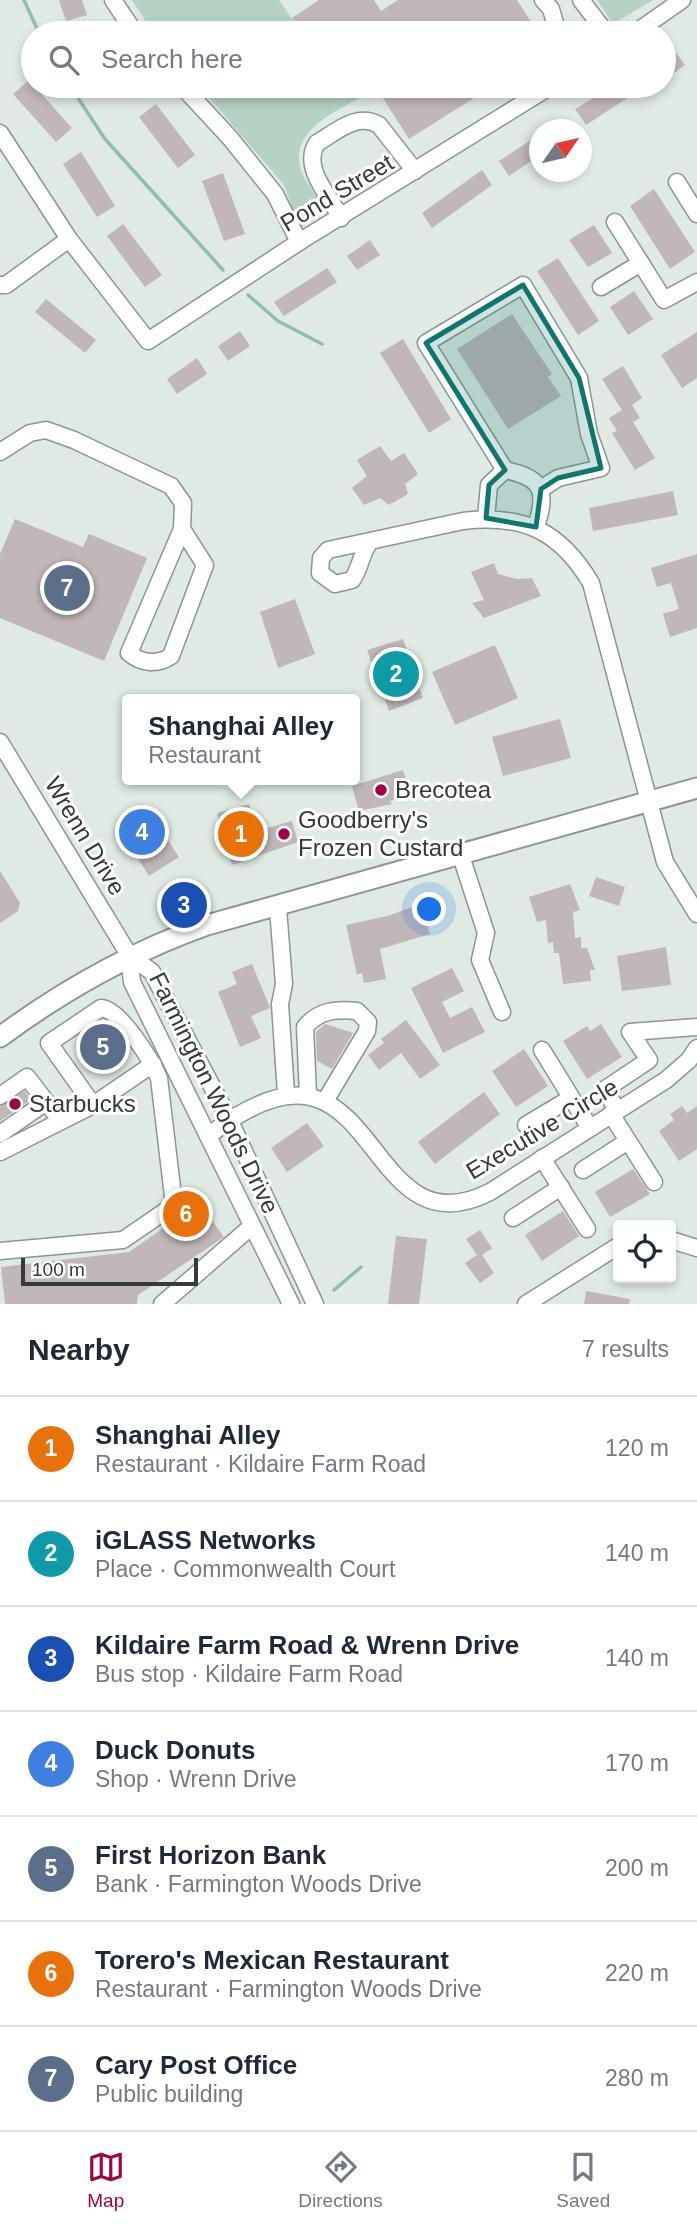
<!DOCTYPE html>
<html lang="en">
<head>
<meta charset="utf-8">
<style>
	:root { --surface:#fff; --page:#f2f2f3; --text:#1f2937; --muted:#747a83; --line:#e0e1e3; --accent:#a10443 }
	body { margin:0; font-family:Helvetica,sans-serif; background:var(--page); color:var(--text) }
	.controls { position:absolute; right:21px; bottom:21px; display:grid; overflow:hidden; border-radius:7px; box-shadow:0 4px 10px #0003 }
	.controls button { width:63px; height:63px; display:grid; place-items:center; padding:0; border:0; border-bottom:2px solid var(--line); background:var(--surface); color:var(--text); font:35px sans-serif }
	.compass { position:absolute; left:529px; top:119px; width:63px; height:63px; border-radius:50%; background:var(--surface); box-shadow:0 4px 10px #0003; rotate:56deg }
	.scale { position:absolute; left:21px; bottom:18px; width:177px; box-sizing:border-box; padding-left:7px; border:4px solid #363a38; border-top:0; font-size:19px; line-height:24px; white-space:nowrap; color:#363a38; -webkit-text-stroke:5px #fff; paint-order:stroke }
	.you { position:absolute; left:430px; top:910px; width:24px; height:24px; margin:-18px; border:5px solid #fff; border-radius:50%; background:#1a73e8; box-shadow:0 0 0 10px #1a73e833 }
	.badge { display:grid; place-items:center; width:46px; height:46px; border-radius:50%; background:var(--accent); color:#fff; font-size:23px; font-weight:700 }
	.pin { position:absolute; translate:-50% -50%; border:4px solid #fff; box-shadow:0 2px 7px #0006 }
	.popup { position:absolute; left:122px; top:694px; width:238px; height:91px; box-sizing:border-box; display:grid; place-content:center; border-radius:7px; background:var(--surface); filter:drop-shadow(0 2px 5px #0005); font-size:23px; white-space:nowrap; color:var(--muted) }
	.popup b { font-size:26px; color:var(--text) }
	.popup::after { content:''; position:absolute; left:50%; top:100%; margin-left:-14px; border:14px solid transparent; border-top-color:var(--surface) }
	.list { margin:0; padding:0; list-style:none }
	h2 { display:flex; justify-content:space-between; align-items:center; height:91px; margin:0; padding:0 28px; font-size:30px }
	h2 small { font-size:23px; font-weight:400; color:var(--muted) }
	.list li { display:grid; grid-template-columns:46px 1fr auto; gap:21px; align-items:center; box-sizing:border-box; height:105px; padding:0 28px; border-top:2px solid var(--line) }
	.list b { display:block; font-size:26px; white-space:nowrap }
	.list p { margin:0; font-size:23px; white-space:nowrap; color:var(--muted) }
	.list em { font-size:23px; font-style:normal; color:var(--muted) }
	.icon { flex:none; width:38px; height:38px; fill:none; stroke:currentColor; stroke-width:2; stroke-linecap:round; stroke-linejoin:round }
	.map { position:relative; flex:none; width:697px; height:1304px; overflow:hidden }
	.search { position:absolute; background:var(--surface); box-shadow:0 4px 10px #0003; left:21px; right:21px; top:21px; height:77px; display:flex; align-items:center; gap:18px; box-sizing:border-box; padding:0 24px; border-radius:38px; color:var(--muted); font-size:26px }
	.sheet { height:826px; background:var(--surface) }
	nav { display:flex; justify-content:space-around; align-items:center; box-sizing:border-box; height:98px; border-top:2px solid var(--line); background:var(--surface); font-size:19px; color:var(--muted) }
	nav a { display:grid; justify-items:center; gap:4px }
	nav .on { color:var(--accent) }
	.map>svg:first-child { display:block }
	.green { fill:#b5d2c4 }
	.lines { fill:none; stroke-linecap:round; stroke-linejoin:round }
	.stream { stroke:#8fbfa9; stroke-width:3.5 }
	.building { fill:#c2b7b8 }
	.minor-casing { stroke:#8c9691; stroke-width:19 }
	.major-casing { stroke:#8c9691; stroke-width:23 }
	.minor { stroke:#fff; stroke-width:16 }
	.major { stroke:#fff; stroke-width:19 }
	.marked { fill:#0f766e; fill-opacity:0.2; stroke:#0f766e; stroke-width:5; stroke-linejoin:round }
	.poi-dot { fill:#a10443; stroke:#fff; stroke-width:2.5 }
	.labels { text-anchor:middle; stroke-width:6; stroke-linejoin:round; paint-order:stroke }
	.street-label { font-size:24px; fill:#363a38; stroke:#fff }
	.poi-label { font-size:24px; fill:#363a38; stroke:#fff; text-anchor:start }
</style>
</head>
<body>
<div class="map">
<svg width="697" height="1304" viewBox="0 0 697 1304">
	<rect width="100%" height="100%" fill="#dfeae4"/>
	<!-- green -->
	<g class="green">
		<path d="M132,0H279L302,33H153Z"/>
		<path d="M597,0H653L613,24Z"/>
		<path d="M199,86H383C354,104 290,123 300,167C303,180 317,196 324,209L300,229L284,185Z"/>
	</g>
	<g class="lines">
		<!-- stream -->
		<g class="stream">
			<path d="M24,0L39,33"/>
			<path d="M70,86L105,139L223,270"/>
			<path d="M248,295L278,321L322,344"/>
			<path d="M334,1290L361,1267"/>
		</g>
	</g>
	<!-- building -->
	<g class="building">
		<path d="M59,0H82L87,15L66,21Z"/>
		<path d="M319,0H374L381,11L398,0H517L535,28L534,33H302L292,18Z"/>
		<path d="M671,46L685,65L664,80V51Z"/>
		<path d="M29,80L72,128L56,142L13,94Z"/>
		<path d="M112,86H137L122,98Z"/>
		<path d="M402,86H493L409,139L383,98Z"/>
		<path d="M614,86H646L586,125L575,109Z"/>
		<path d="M156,104L195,155L178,168L139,117Z"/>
		<path d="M540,134V155L509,176L499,161Z"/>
		<path d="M81,152L115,206L97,217L63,164Z"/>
		<path d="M482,170L492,185L432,228L422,213Z"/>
		<path d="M223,173L245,234L224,241L202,181Z"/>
		<path d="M654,189L695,252L670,269L630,206Z"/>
		<path d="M123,224L162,275L145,287L107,236Z"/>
		<path d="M594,225L612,253L588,267L569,240Z"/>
		<path d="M370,240L380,255L357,270L347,256Z"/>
		<path d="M558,258L599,321L578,335L537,271Z"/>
		<path d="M327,268L337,282L284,316L274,302Z"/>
		<path d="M634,291L653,319L628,335L610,307Z"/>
		<path d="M46,299L96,340L85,353L35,312Z"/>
		<path d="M512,314L552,374L548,377L561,396L508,429L457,349Z"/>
		<path d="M240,331L250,346L228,361L218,346Z"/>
		<path d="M697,332V378L682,388L661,355Z"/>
		<path d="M403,339L451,419L429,433L380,353Z"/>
		<path d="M197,358L207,374L177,394L167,379Z"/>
		<path d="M623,366L642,398L632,405L640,418L633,422L655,458L635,470L612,433L617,431L609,418L622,410L602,379Z"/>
		<path d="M380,446L391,461L404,453L418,474L405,484L408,494L389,505L380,498L364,505L352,488L367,476L357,460Z"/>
		<path d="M673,491L678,515L593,531L589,508Z"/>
		<path d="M15,519L83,547L89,534L147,558L104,661L0,618V554Z"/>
		<path d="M697,554V628L670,637L663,614L679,609L671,583L657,587L651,568Z"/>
		<path d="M494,563L498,574L517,579L532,578L541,596L484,618L472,603L484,600L471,572Z"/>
		<path d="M295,599L315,654L278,668L260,612Z"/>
		<path d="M403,639L423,698L389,711L367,650Z"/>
		<path d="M495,645L518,698L455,725L432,672Z"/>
		<path d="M560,719L571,758L503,776L492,737Z"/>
		<path d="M403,770L411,795L390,801L392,804L359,811L352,786Z"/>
		<path d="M249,804L257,831L292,821L298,842L232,865L217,813Z"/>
		<path d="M149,811L179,857L149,876L120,830Z"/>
		<path d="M0,871L20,903L18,911L0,923Z"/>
		<path d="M596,877L625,887L619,906L589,896Z"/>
		<path d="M570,884L580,910L573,912L575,938L581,937V948H587L595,970H590L591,981L563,984L559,953H554L553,942L548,943L546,920L537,922L529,897Z"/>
		<path d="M421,904L430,934L380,949L386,979L364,983L362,973L357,975L346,925L387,916Z"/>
		<path d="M666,947L671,985L622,991L617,956Z"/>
		<path d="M252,964L270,1008L251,1016L261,1038L240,1047L218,992L237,984L232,972Z"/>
		<path d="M452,968L464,991L442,1002L450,1018L472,1007L485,1032L443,1053L411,988Z"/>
		<path d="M406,1020L440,1065L420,1079L401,1053L379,1070L368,1055L384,1043L381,1039Z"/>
		<path d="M325,1024L353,1033L332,1069L317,1061L316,1032Z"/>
		<path d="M601,1024L622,1057L587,1079L563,1041L587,1026L590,1031Z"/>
		<path d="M107,1029L110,1033L115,1030L124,1040L118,1044L122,1050L96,1068L83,1049Z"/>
		<path d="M524,1049L548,1086L516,1107L492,1071Z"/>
		<path d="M25,1091L31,1100L0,1121V1106Z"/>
		<path d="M484,1092L500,1114L435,1164L418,1142Z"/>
		<path d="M682,1106L687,1113L697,1106V1149L679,1161L659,1131L674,1120L670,1114Z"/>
		<path d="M307,1123L324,1146L287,1172L271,1148Z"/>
		<path d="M633,1169L650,1194L610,1217L595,1192Z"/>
		<path d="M199,1203L224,1237L138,1295L137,1304H5L1,1267L129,1252Z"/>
		<path d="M563,1211L579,1236L542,1261L525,1235Z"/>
		<path d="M480,1230L492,1248L482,1255L494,1273L480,1283L465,1263L477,1255L466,1239Z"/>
		<path d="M396,1236L427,1239L419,1304H388Z"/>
		<path d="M586,1291L630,1299L629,1304H584Z"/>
	</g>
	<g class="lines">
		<defs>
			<g id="minor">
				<path d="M113,0L135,33"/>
				<path d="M543,0L551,9L555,23L544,33"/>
				<path d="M581,0L606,33"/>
				<path d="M635,33L682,0"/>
				<path d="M182,86L230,138L275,194L299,242"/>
				<path d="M0,133L69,239L148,341L299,242L551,86"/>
				<path d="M677,182L697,214"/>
				<path d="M341,218C330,197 301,167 317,143C336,132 357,112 379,125L415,171"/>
				<path d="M615,222L664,300L697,282"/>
				<path d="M0,285H6L69,239"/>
				<path d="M601,287L641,263"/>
				<path d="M0,452L30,433L46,430L74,440L171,486L183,503L182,529L129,653C142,664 158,665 171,656L205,565L182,529"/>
				<path d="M505,470L426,343L523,285L579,378L589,434L601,468L558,478L541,489"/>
				<path d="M486,518L489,485L505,470C544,478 547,492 536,527"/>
				<path d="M370,541C360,556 361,567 352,580L335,584L320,573L321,558L328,550L463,521C524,514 560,531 591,583L665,862L697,914"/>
				<path d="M0,742L129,955L132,982L291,1304"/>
				<path d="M461,856L486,933L480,960L502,1012"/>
				<path d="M278,908L284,984L280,1004L286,1094"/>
				<path d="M129,955L152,972L229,1119L315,1304"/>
				<path d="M542,1050L590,1128"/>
				<path d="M308,1095L305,1027C319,1010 336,1009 357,1011L368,1022L367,1031L325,1101"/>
				<path d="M0,1096L27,1077L61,1121"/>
				<path d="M618,1110L604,1090L649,1060L630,1032L697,1027"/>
				<path d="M611,1114L654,1182"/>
				<path d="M526,1125L571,1098"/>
				<path d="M0,1134L46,1102"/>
				<path d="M208,1136C383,999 357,1259 490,1192L666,1080L689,1060L697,1048"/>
				<path d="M0,1152L93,1105L153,1064"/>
				<path d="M542,1158L587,1229"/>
				<path d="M583,1170L628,1141"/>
				<path d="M513,1218L561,1187"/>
				<path d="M671,1240L697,1248"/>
				<path d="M0,1251L123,1240L174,1205L159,1078C151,1060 121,1010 101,1008L49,1043L93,1105"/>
				<path d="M162,1304L252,1226"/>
				<path d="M526,1304L618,1246"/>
			</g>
			<path id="major" d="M0,1037C65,989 131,952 207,925L697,788"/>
		</defs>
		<!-- minor casing -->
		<use href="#minor" class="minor-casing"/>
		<!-- major casing -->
		<use href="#major" class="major-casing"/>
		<!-- minor -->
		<use href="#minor" class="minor"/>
		<!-- major -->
		<use href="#major" class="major"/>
	</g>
	<!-- marked area -->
	<path class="marked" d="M523,285L579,378L601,468L558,478L541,489L536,527L486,518L489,485L505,470L426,343Z"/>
	<!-- markers -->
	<g class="poi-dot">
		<circle cx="381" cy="790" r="7"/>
		<circle cx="284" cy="834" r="7"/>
		<circle cx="15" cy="1104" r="7"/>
	</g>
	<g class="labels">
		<!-- street labels -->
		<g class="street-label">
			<text transform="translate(337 193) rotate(-31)" y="8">Pond Street</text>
			<text transform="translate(85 836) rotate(59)" y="8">Wrenn Drive</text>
			<text transform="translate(214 1093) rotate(64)" y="8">Farmington Woods Drive</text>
			<text transform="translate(542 1129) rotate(-31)" y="8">Executive Circle</text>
		</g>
		<!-- poi labels -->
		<g class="poi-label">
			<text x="395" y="798">Brecotea</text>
			<text x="298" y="828">Goodberry's<tspan x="298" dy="28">Frozen Custard</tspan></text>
			<text x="29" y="1112">Starbucks</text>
		</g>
	</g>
</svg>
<div class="controls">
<button><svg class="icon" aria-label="locate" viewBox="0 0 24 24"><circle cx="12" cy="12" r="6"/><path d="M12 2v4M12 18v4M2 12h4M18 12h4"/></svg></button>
</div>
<svg class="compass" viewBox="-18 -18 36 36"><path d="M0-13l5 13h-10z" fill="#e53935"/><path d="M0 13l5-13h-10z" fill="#747a83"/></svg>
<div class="scale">100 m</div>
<div class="you"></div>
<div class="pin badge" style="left:241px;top:834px;background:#e8710a">1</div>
<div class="popup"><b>Shanghai Alley</b>Restaurant</div>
<div class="pin badge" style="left:396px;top:674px;background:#0f9aa8">2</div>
<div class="pin badge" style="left:184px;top:905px;background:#1a4fb4">3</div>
<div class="pin badge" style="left:142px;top:832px;background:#3f7fe0">4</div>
<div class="pin badge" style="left:103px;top:1047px;background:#5c6f8a">5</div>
<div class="pin badge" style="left:186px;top:1214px;background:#e8710a">6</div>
<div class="pin badge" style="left:67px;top:588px;background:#5c6f8a">7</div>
<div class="search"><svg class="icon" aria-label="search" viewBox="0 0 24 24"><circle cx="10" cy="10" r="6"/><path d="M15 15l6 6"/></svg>Search here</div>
</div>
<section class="sheet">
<h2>Nearby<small>7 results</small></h2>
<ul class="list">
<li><span class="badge" style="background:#e8710a">1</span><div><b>Shanghai Alley</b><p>Restaurant · Kildaire Farm Road</p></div><em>120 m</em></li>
<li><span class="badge" style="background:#0f9aa8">2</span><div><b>iGLASS Networks</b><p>Place · Commonwealth Court</p></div><em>140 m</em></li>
<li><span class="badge" style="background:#1a4fb4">3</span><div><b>Kildaire Farm Road &amp; Wrenn Drive</b><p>Bus stop · Kildaire Farm Road</p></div><em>140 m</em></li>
<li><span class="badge" style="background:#3f7fe0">4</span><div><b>Duck Donuts</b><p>Shop · Wrenn Drive</p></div><em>170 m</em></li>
<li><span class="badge" style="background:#5c6f8a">5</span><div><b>First Horizon Bank</b><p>Bank · Farmington Woods Drive</p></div><em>200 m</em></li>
<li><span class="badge" style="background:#e8710a">6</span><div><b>Torero's Mexican Restaurant</b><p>Restaurant · Farmington Woods Drive</p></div><em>220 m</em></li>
<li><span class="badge" style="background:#5c6f8a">7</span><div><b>Cary Post Office</b><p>Public building</p></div><em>280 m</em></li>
</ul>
</section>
<nav>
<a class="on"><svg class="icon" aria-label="map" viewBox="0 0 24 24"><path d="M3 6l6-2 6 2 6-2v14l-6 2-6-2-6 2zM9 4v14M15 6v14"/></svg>Map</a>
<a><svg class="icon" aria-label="directions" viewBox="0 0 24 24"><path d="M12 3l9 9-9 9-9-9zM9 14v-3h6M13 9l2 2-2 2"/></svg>Directions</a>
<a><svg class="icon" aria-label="saved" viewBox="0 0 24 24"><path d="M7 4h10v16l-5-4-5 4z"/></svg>Saved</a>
</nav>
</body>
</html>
